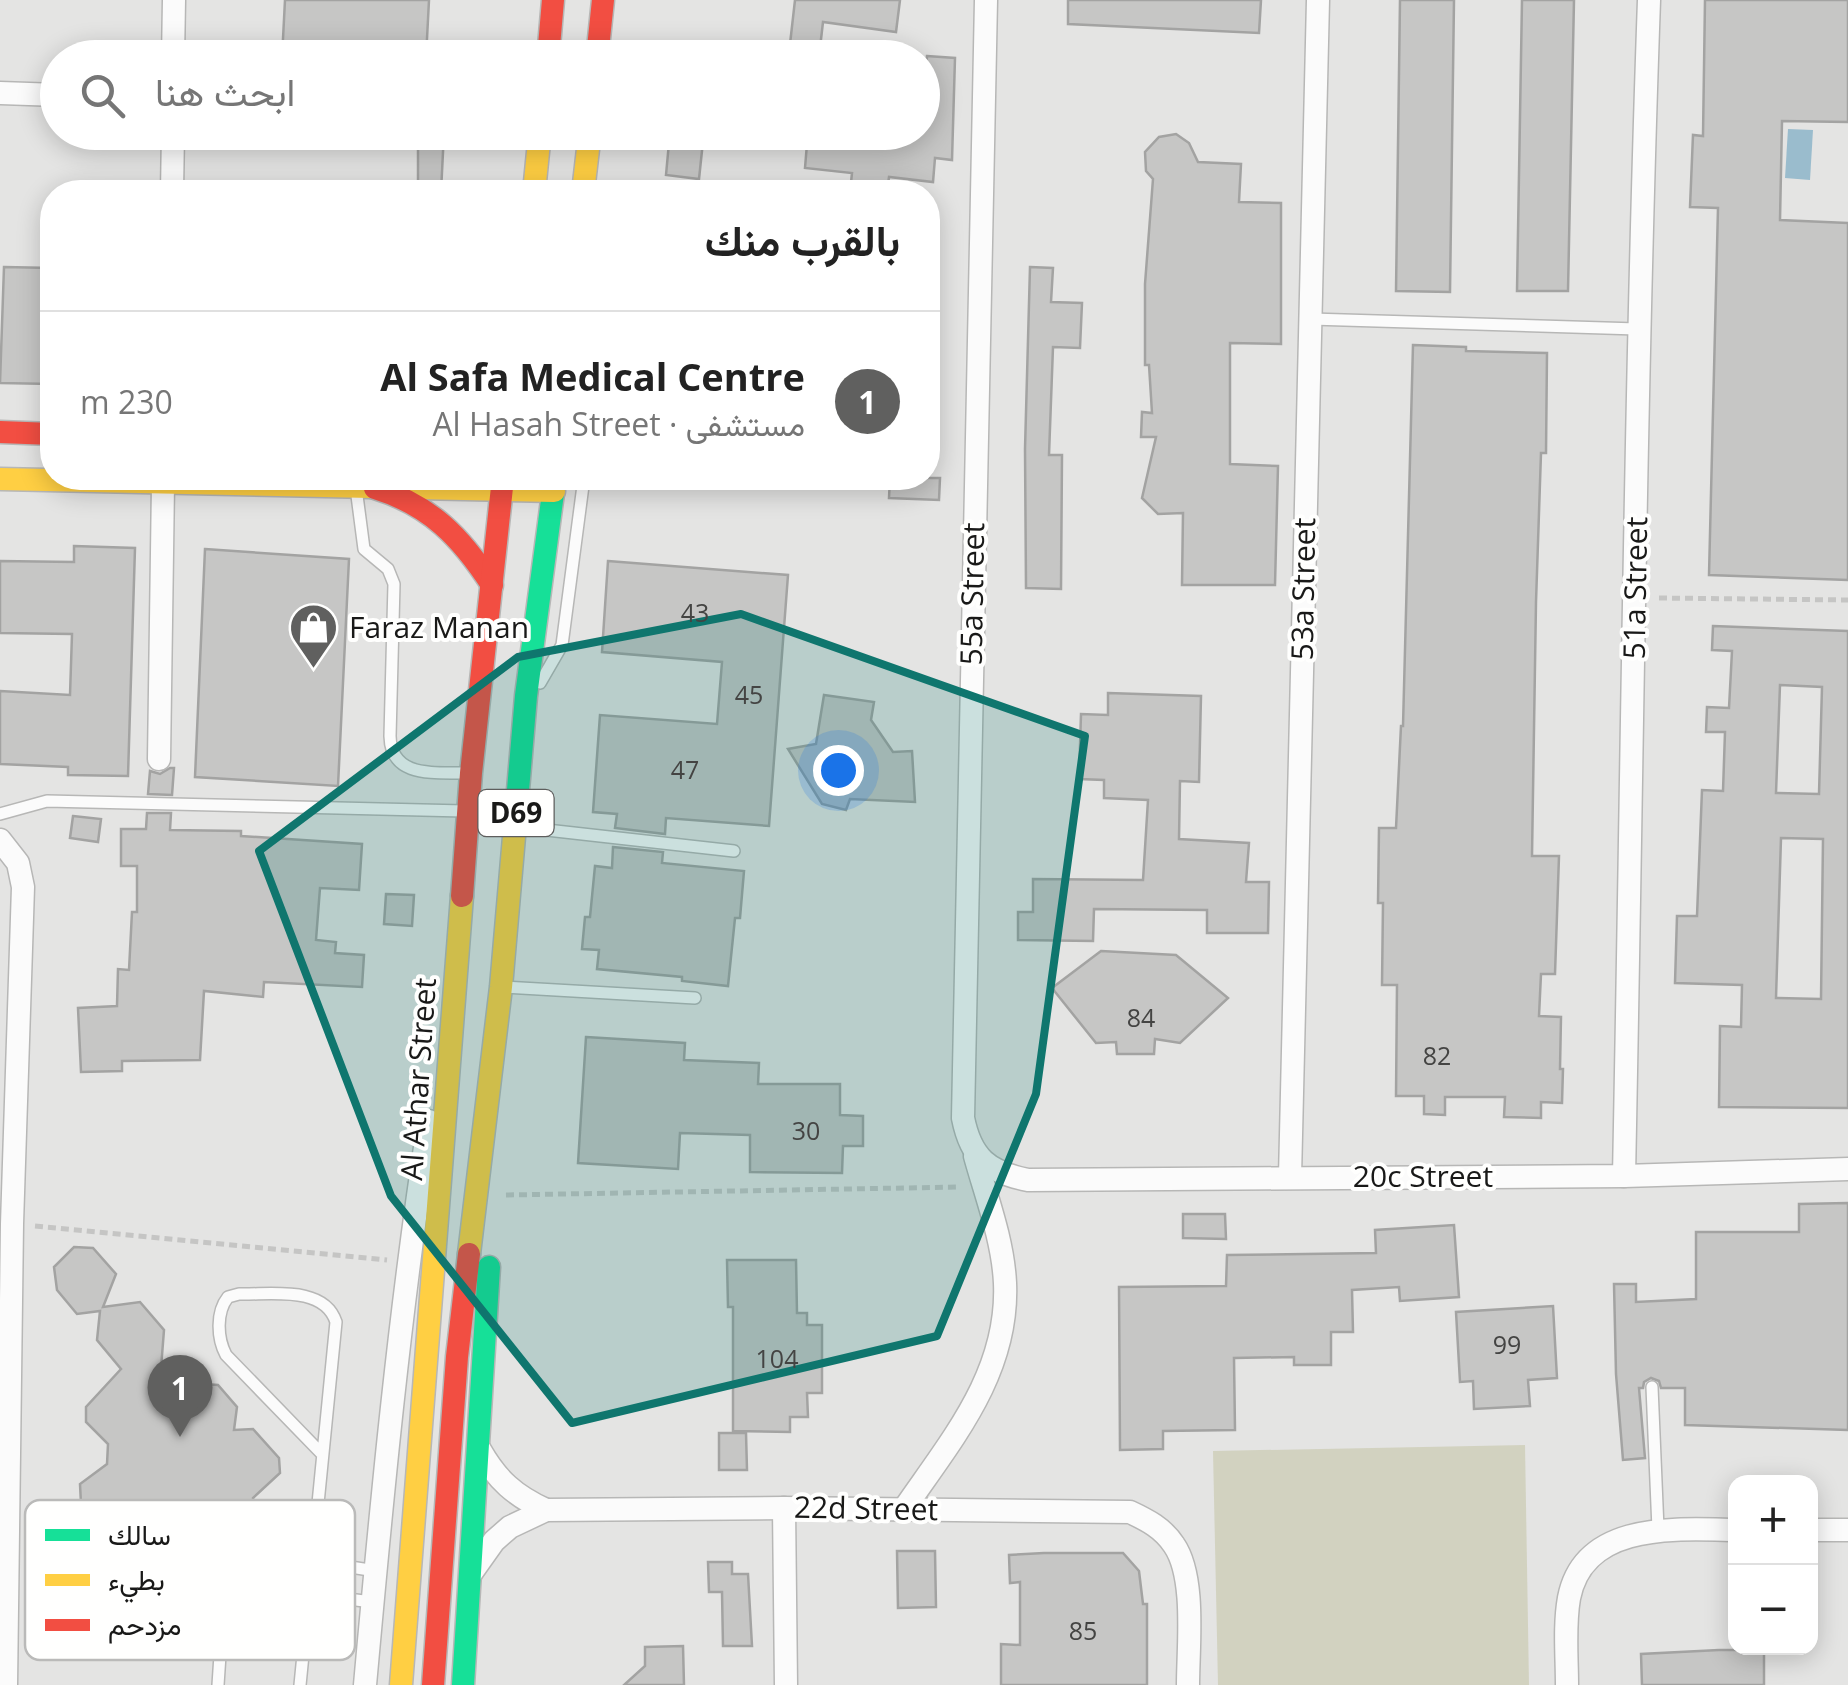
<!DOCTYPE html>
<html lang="ar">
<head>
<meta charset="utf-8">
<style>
	:root { --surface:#fff; --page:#f2f2f2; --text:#222; --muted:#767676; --line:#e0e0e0; --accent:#60605f }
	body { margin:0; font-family:"Open Sans",Vazirmatn,sans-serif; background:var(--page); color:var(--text); direction:rtl }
	.controls { position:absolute; right:30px; bottom:30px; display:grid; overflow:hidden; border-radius:20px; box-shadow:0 5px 25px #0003 }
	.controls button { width:90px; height:90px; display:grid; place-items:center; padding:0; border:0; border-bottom:2px solid var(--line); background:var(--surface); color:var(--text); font:50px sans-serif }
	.you { position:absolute; left:838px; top:770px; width:35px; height:35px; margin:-25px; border:8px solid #fff; border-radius:50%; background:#1a73e8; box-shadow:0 0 0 15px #1a73e833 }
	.badge { display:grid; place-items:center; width:65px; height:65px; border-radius:50%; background:var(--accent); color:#fff; font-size:32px; font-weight:700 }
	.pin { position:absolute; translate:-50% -82px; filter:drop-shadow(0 2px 5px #0008) }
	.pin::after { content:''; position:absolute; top:52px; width:35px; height:30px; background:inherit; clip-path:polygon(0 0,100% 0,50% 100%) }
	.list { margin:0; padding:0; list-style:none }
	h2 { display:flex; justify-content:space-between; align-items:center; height:130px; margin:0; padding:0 40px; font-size:42px }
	h2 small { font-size:32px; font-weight:400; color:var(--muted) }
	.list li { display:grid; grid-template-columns:65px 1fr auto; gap:30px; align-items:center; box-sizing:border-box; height:180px; padding:0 40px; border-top:2px solid var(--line) }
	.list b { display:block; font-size:38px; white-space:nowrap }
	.list p { margin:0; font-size:32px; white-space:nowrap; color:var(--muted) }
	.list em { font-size:32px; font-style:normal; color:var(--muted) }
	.icon { flex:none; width:55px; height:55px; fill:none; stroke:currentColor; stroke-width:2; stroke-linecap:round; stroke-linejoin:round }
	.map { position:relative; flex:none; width:1848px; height:1685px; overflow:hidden; direction:ltr }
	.search { position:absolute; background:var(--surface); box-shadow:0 5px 25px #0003; left:40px; top:40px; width:900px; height:110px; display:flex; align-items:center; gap:25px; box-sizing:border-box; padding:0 35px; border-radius:55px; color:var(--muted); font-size:38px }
	.panel { position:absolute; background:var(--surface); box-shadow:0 5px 25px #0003; left:40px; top:180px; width:900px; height:310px; border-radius:40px; direction:rtl }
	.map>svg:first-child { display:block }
	.green { fill:#d2d2c0 }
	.water { fill:#9abccd }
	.building { fill:#c6c6c5; stroke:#a3a3a2; stroke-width:2.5; fill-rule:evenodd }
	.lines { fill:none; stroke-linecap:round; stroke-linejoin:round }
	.lane-casing { stroke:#b7b7b6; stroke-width:14 }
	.street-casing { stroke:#b7b7b6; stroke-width:25 }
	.fast-casing { stroke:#b7b7b6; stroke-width:25 }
	.slow-casing { stroke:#b7b7b6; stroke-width:25 }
	.jam-casing { stroke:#b7b7b6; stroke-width:25 }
	.path { stroke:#c5c5c4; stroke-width:5; stroke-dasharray:8 5; stroke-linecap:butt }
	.lane { stroke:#fbfbfb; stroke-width:11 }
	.street { stroke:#fbfbfb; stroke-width:22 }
	.fast { stroke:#16e098; stroke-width:22 }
	.slow { stroke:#ffcf43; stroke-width:22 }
	.jam { stroke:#f24e42; stroke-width:22 }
	.marked { fill:#0f766e; fill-opacity:0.2; stroke:#0f766e; stroke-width:8; stroke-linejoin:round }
	.labels { text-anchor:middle; stroke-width:8; stroke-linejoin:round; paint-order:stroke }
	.number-label { font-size:25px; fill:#444443 }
	.shield { fill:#fffffe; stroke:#5e5e5d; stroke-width:2.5 }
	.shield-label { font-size:28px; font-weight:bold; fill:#191918 }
	.street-label { font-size:30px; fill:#191918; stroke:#fffffe }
	.poi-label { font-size:30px; fill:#191918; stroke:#fffffe; text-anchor:start }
	.key { fill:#fffffe; stroke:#babab9; stroke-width:2.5 }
	.key-label { font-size:28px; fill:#191918 }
</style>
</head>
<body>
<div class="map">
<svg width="1848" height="1685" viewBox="0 0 1848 1685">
	<rect width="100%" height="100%" fill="#e4e4e3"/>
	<!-- green -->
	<path class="green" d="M1525,1445L1529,1685H1218L1213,1451Z"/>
	<!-- water -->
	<path class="water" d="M1788,129L1813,130L1810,180L1785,178Z"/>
	<!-- building -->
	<g class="building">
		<path d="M285,0H429L426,58H282Z"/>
		<path d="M795,0H900L896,32L823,22L820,48L790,44Z"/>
		<path d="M1068,0H1261L1259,33L1068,24Z"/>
		<path d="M1400,0H1454L1450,292L1396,291Z"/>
		<path d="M1522,0H1574L1568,291H1517Z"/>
		<path d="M1705,0H1848V122L1782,121L1780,220L1848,223V580L1709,575L1718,208L1690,207L1693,135L1703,136Z"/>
		<path d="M927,56L955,58L952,160L935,158L933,182L889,177L887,192H850L852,173L805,168L808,132H922Z"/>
		<path d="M418,132H444L441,192H418Z"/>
		<path d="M670,132H704L699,179L666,175Z"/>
		<path d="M1176,134L1189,143L1198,162L1241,164L1239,202L1281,203V344L1230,343V464L1278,466L1275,585H1182L1183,513L1158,514L1142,498L1156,437H1141L1142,412L1152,413L1149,365H1145V284L1153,179L1146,171L1145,152L1159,137Z"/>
		<path d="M4,267L52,268V384L0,383Z"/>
		<path d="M1030,267L1053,268L1051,302L1082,303L1080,348L1053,347L1049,455H1062L1061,589L1026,588L1025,449Z"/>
		<path d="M1413,345L1466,347V351L1547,353L1546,453H1541L1536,602L1532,856H1559L1555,974H1541L1539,1016L1561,1017L1560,1069H1563L1562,1103L1541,1102V1118L1504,1117L1505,1097H1445V1115L1424,1114V1096H1396L1397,985H1382L1383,903H1378L1379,828H1396L1401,726H1403Z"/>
		<path d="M890,478H940L939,500L889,498Z"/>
		<path d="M74,546L135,548L128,776L68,775V767L0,764V691L70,695L72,634L0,633V561L74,562Z"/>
		<path d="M205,549L349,559L338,786L195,777Z"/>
		<path d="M608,561L788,575L769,826L666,818L665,834L615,828L617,814L593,812L600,715L717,724L722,662L602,652Z"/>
		<path d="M1713,626L1848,631V1108L1719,1107L1720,1026L1741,1027L1742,985L1675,983L1677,916H1697L1702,790L1723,791L1725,732H1706L1707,707L1729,708L1732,651L1712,650ZM1780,685L1822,687L1819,794L1776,793ZM1781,838L1823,839L1821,999L1776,998Z"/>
		<path d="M1108,693L1201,696L1199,782L1180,781L1179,839L1249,843L1246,882H1269L1268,933H1207V910L1094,909L1093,941L1018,940V912H1033V879L1143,880L1148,800L1104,798V780L1079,779L1081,714L1108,715Z"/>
		<path d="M824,695L874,702L871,720L893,752L912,751L915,802L850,799L846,810L822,804L788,749L816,744Z"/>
		<path d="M170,768H174L172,795L148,794L150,771L160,774Z"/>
		<path d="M147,813H171L170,830L241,831V836L362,844L359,890L320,888L316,940L336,942L335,953L364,955L362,987L264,982L263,997L204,991L200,1060L122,1061V1071L81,1072L78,1008L117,1006L118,969L129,970L132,912H137V866H121V829H146Z"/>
		<path d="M73,816L101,819L98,842L70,838Z"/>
		<path d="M613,847L663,852L662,863L744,871L740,918H735L728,986L682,981V977L597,969L599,950L582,949L585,917H590L595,866L612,868Z"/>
		<path d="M386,894L414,895L412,926L384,924Z"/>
		<path d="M1101,951L1176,955L1228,998L1180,1043L1155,1039L1154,1054H1117L1116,1042L1096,1043L1052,988Z"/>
		<path d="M586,1037L685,1043L684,1060L759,1063L758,1084H840V1115L863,1116V1146H843L842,1173L750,1172V1135L680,1133L678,1169L578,1163Z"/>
		<path d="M1848,1203V1430L1685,1425V1388H1661L1659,1381L1651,1378L1644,1382L1643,1388H1639L1645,1458L1623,1460L1616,1374L1614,1284H1636V1302L1696,1299V1232H1799V1204Z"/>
		<path d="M1183,1214H1225L1226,1239L1183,1238Z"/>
		<path d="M1454,1225L1459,1297L1400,1301L1399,1287L1352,1290L1353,1332H1331V1365H1294V1357L1234,1358L1235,1430L1163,1431V1449L1120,1450L1119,1287L1226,1286L1227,1255L1376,1253L1375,1230Z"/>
		<path d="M74,1247L93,1248L116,1274L103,1307L140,1302L164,1330L160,1381L218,1385L237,1407L234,1430L253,1429L279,1458L280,1473L253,1498L254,1515L272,1537V1557L204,1616L186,1618L154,1579L122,1611L103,1609L79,1580L77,1564L113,1532L81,1504L80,1484L107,1464L108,1444L86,1422V1407L121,1369L97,1340L100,1311L77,1314L57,1290L54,1267Z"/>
		<path d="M727,1260H796L797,1313H807V1325H822V1393H807L808,1417H790V1432L733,1431V1307H728Z"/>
		<path d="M1553,1306L1557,1378L1528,1380L1530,1406L1474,1409L1473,1381L1460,1382L1456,1312Z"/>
		<path d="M719,1433H746L747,1470H719Z"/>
		<path d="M897,1551H935L936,1607L898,1608Z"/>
		<path d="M1044,1553H1123L1139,1571L1143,1604H1147V1685H1001V1644L1020,1645V1582L1010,1583L1009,1555Z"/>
		<path d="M708,1562H732V1574H748L752,1646H723L722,1592H709Z"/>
		<path d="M683,1646L684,1685H624L645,1666V1647Z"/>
		<path d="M1719,1650H1764V1685H1642L1641,1654Z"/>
	</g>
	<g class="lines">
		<defs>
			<g id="lane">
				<path d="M1311,319L1637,329"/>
				<path d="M356,488L364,549L388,569L394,584L390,736C391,779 435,772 467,773"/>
				<path d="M540,683L562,645L584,478"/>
				<path d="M0,814L47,801L464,811"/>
				<path d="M520,827L734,851"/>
				<path d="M505,987L695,998"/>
				<path d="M1652,1387L1658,1529"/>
				<path d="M312,1561L376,1571"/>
				<path d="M308,1594L372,1602"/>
				<path d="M218,1685L220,1655L227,1643L308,1603"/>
				<path d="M300,1685L336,1322C324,1285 270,1295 239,1294L228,1297C216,1312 217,1338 226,1355L322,1454"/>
			</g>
			<g id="street">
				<path d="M986,0L963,1118C971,1158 988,1172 1028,1180L1624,1176L1848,1169"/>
				<path d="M173,58L174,0"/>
				<path d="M0,93L58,95"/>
				<path d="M172,192L173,132"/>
				<path d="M159,759L163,484"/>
				<path d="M0,840L18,863L23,887L12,1224L6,1685"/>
				<path d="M1624,1176C1632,784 1635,392 1649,0"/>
				<path d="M1290,1177L1318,0"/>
				<path d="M480,1450C497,1480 515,1496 546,1510"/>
				<path d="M784,1508L786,1685"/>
				<path d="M904,1509C952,1439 1009,1373 1005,1283C1003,1240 986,1196 975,1156"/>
				<path d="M1810,1530H1848"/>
				<path d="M472,1572L494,1541L510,1527L546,1510L784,1508L1130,1512C1147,1520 1163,1528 1174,1545C1196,1577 1188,1646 1188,1685"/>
				<path d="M365,1685C382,1496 400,1309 429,1121"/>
				<path d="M1567,1685C1567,1657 1564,1626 1569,1598C1584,1521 1677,1529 1736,1530"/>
			</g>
			<g id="fast">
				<path d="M517,802L526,696L555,478"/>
				<path d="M463,1685L489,1267"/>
			</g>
			<g id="slow">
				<path d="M534,192L540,132"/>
				<path d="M583,192L590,132"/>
				<path d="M0,479L554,491"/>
				<path d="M469,1254L501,987L517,802"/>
				<path d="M401,1685L462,896"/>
			</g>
			<g id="jam">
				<path d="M548,58L553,0"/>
				<path d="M597,58L603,0"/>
				<path d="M0,432L52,434"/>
				<path d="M375,488C430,505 461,537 492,585"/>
				<path d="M462,896L471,773L503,478"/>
				<path d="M433,1685L457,1357L469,1254"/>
			</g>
		</defs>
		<!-- lane casing -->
		<use href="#lane" class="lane-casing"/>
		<!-- street casing -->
		<use href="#street" class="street-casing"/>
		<!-- fast casing -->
		<use href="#fast" class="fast-casing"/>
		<!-- slow casing -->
		<use href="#slow" class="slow-casing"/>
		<!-- jam casing -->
		<use href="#jam" class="jam-casing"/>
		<!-- path -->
		<g class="path">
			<path d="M1659,598L1848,600"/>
			<path d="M506,1195L960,1187"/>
			<path d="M35,1226L387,1260"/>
		</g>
		<!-- lane -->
		<use href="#lane" class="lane"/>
		<!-- street -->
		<use href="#street" class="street"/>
		<!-- fast -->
		<use href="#fast" class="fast"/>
		<!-- slow -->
		<use href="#slow" class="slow"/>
		<!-- jam -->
		<use href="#jam" class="jam"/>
	</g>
	<!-- marked area -->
	<path class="marked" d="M741,614L1085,736L1036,1094L937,1336L572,1423L391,1196L259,851L518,657Z"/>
	<!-- icons -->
	<defs>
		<symbol id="shop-pin" viewBox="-11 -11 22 30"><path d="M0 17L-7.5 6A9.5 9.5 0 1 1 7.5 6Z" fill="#60605f" stroke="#fffffe"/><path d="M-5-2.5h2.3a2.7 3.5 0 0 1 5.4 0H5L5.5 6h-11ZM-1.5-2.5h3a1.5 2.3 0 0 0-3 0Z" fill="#fff"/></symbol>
	</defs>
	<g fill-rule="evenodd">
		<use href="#shop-pin" x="286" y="600" width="55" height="75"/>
	</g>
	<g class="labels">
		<!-- number labels -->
		<g class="number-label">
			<text x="695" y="622">43</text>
			<text x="749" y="704">45</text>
			<text x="685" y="779">47</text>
			<text x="1141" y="1027">84</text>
			<text x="1437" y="1065">82</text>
			<text x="806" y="1140">30</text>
			<text x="1507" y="1354">99</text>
			<text x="777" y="1368">104</text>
			<text x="1083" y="1640">85</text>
		</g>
		<!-- shield labels -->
		<rect class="shield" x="478.5" y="790" width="75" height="46" rx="8"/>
		<g class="shield-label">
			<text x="516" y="823">D69</text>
		</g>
		<!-- street labels -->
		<g class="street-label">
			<text transform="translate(1636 588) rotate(-89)" y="10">51a Street</text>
			<text transform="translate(1304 589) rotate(-89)" y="10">53a Street</text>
			<text transform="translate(973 594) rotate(-89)" y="10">55a Street</text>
			<text transform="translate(419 1079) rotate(-86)" y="10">Al Athar Street</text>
			<text x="1423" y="1187">20c Street</text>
			<text transform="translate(866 1509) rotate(1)" y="10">22d Street</text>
		</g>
		<!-- poi labels -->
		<g class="poi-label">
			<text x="349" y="638">Faraz Manan</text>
		</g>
	</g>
	<!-- legend -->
	<rect x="25" y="1500" width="330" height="160" rx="15" class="key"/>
	<rect x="45" y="1529" width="45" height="12" fill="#16e098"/>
	<rect x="45" y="1574" width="45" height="12" fill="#ffcf43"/>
	<rect x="45" y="1619" width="45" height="12" fill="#f24e42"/>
	<g class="key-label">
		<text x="108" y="1545">سالك</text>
		<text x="108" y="1590">بطيء</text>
		<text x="108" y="1635">مزدحم</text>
	</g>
</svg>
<div class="controls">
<button>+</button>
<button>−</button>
</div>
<div class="you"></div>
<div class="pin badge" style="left:180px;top:1437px">1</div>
<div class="search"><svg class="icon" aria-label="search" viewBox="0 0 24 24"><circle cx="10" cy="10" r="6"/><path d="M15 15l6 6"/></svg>ابحث هنا</div>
<section class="panel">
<h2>بالقرب منك<small></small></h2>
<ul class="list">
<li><span class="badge">1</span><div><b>Al Safa Medical Centre</b><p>مستشفى · Al Hasah Street</p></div><em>230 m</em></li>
</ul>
</section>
</div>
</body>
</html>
